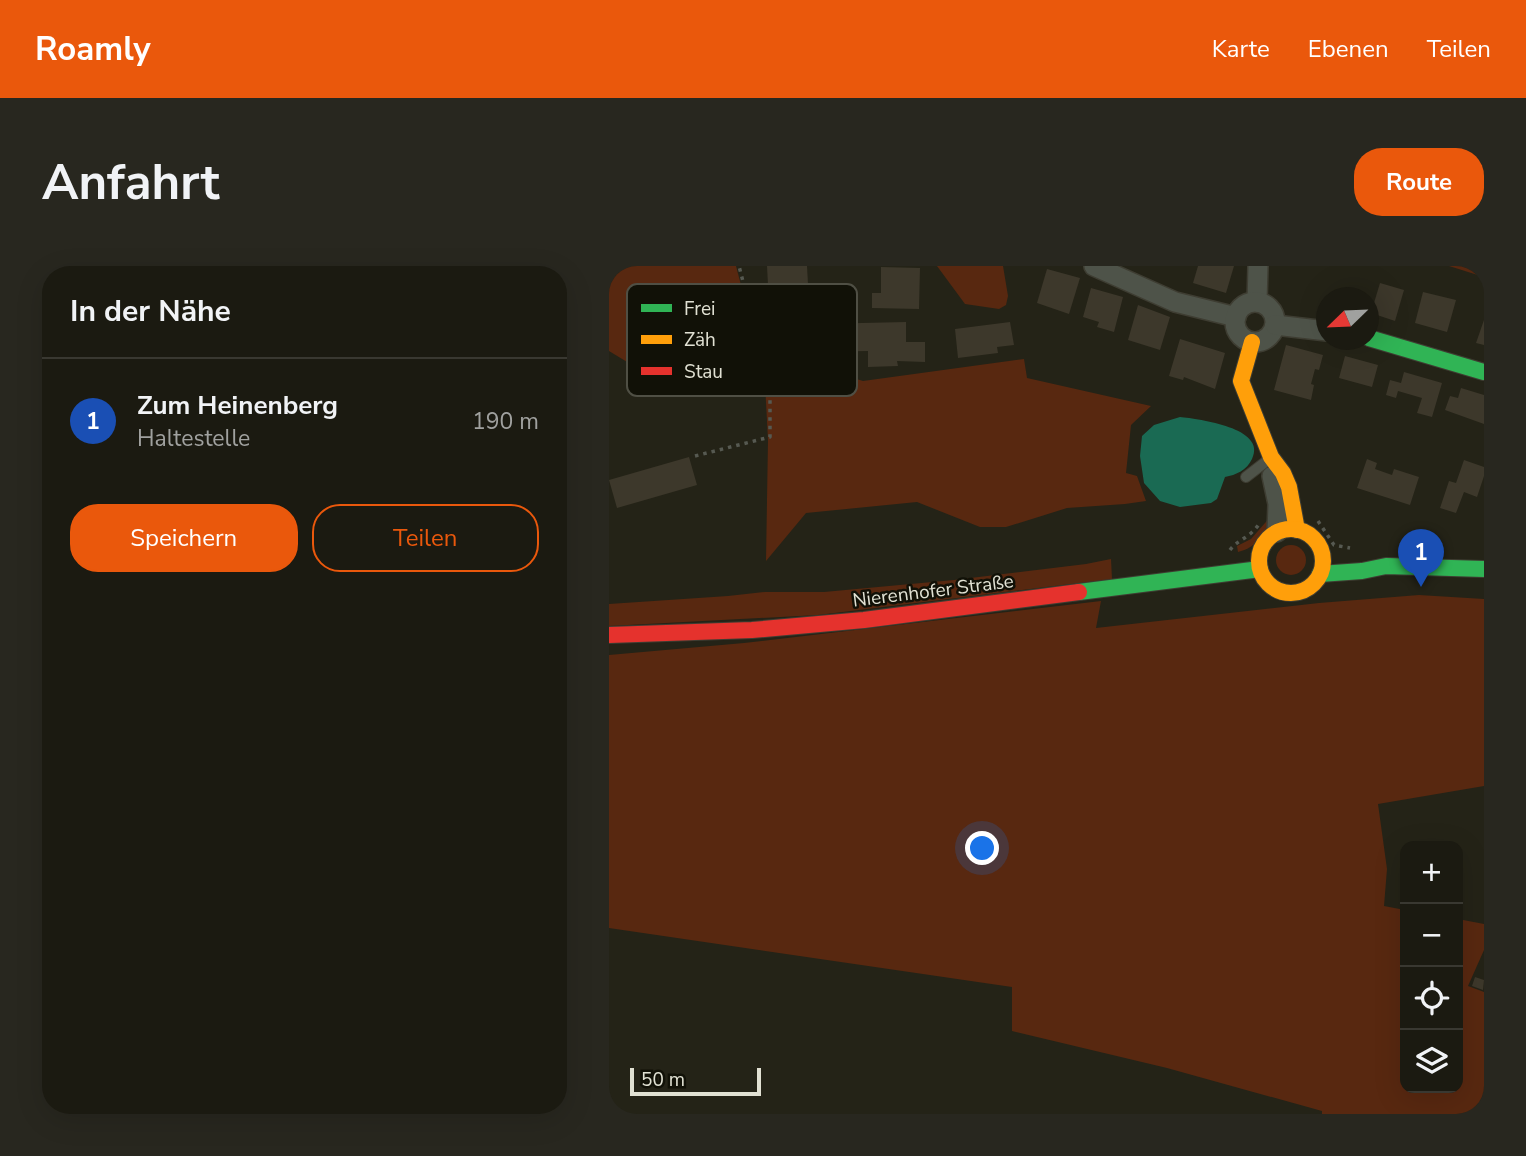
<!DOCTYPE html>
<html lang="de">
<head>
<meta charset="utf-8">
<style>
	:root { --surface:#1b1a11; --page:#28271f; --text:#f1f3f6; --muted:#a0a19f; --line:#393831; --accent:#ea580c }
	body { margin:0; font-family:"Nunito Sans",sans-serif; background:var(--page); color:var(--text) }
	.controls { position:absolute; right:21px; bottom:21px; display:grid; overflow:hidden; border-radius:14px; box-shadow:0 7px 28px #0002 }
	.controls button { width:63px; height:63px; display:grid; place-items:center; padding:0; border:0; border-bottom:2px solid var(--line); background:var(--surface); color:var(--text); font:35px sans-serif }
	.compass { position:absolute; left:707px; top:21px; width:63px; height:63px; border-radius:50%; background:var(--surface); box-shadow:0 7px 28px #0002; rotate:247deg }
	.scale { position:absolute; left:21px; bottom:18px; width:131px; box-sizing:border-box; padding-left:7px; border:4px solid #e1e1d3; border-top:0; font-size:19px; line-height:24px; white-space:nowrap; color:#e1e1d3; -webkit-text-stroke:5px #111107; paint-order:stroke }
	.you { position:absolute; left:374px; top:583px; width:24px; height:24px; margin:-18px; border:5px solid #fff; border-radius:50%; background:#1a73e8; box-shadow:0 0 0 10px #1a73e833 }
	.badge { display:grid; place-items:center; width:46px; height:46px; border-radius:50%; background:var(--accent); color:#fff; font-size:23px; font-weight:700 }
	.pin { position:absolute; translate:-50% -58px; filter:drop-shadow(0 2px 4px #0008) }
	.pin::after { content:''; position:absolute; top:37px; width:24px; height:21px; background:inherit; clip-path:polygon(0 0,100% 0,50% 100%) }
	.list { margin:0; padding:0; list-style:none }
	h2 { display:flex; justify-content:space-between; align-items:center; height:91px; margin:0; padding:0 28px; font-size:30px }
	h2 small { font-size:23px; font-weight:400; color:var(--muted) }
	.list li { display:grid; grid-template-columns:46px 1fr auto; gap:21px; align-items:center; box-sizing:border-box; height:126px; padding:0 28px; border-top:2px solid var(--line) }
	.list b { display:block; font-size:26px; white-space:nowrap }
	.list p { margin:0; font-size:23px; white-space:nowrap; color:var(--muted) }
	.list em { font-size:23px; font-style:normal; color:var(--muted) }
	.actions { display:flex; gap:14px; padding:21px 28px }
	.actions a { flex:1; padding:16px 0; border:2px solid var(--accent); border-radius:28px; text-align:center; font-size:24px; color:var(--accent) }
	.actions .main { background:var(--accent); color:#fff }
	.icon { flex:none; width:38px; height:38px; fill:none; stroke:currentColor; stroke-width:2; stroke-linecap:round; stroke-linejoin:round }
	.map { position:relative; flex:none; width:875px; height:848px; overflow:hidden; border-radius:28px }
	header { display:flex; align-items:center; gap:42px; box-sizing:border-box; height:98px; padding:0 35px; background:var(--accent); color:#fff }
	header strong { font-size:33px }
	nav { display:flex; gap:38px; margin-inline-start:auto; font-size:24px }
	.intro { display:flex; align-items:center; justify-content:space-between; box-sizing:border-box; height:168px; padding:0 42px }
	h1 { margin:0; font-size:49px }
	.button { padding:18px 32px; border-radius:28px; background:var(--accent); color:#fff; font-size:24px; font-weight:700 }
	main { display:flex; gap:42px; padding:0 42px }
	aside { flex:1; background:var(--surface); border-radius:28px; box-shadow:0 7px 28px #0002 }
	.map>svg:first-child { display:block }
	.green { fill:#582810 }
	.water { fill:#1a6a53 }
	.building { fill:#3d382b }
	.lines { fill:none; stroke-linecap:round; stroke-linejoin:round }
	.lane-casing { stroke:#3e3d32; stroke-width:12 }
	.street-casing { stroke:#3e3d32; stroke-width:22 }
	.fast-casing { stroke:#3e3d32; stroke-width:18 }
	.slow-casing { stroke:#3e3d32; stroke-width:18 }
	.jam-casing { stroke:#3e3d32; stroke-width:18 }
	.path { stroke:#565951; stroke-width:3.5; stroke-dasharray:3.5 5; stroke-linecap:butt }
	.lane { stroke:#4e5349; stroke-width:10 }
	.street { stroke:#4e5349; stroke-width:19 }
	.fast { stroke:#30b455; stroke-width:16 }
	.slow { stroke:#ff9f0a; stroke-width:16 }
	.jam { stroke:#e5322d; stroke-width:16 }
	.labels { text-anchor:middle; stroke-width:5; stroke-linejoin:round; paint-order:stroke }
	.street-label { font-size:19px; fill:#e1e1d3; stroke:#111107 }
	.key { fill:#111107; stroke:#4f4f44; stroke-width:2 }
	.key-label { font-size:19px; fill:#e1e1d3 }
</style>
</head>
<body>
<header>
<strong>Roamly</strong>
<nav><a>Karte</a><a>Ebenen</a><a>Teilen</a></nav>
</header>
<div class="intro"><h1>Anfahrt</h1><a class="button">Route</a></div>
<main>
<aside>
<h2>In der Nähe<small></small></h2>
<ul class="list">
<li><span class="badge" style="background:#1a4fb4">1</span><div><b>Zum Heinenberg</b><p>Haltestelle</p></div><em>190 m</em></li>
</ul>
<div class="actions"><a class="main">Speichern</a><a>Teilen</a></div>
</aside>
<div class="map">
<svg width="875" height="848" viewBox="0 0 875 848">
	<rect width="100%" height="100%" fill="#242317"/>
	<!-- green -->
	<g class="green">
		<path d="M0,0H127L153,99L81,107L28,102L0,85Z"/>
		<path d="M328,0H394L399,30L397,39L390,43L356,38Z"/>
		<path d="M840,0H875V11Z"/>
		<path d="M161,86L191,95L183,112L192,96L254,115L415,93L418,112L542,140L522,159L517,207L528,210L537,235L516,238L458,242L397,261H371L308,236L197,247L157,295L159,174L155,99Z"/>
		<path d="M663,249C658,267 647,282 629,286L628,280L642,273Z"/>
		<circle cx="682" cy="294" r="15"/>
		<path d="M502,293L503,313L209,349L0,360V338L119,330L156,326H215L345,314L477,298Z"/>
		<path d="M810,329L875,333V520L769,538L778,603L775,640L796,644V822H849V653L875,658V684L859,720L875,726V848H713V845L558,802L403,765V721L0,662V389L135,377L492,335L487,362L710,337Z"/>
	</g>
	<!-- water -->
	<path class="water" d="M571,151C590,153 659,162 643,193C638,204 627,209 616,211L608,233L602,237L571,241L551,235L535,217L531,190L533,170L545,159Z"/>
	<!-- building -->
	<g class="building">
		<path d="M158,0H198L199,18L159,19Z"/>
		<path d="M589,0H625L617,27L584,17Z"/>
		<path d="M272,1L311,2L310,43L263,42V27H272Z"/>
		<path d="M438,3L471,12L460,48L428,37Z"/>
		<path d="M771,17L795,24L786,55L762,47Z"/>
		<path d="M482,22L514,31L505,66L488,61L490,56L474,51Z"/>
		<path d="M814,26L847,34L838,66L806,57Z"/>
		<path d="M529,39L561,51L551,84L519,74Z"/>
		<path d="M875,54V79L867,77Z"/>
		<path d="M297,56V76H316V96L288,95L289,100L259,101V85L210,86L209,58Z"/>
		<path d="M401,56L405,79L388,81L389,87L349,92L346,63Z"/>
		<path d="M571,73L616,87L606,123L575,111L574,114L560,110Z"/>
		<path d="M677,79L714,89L710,104L706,103L702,118L705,119L702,134L665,124Z"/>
		<path d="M736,90L769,99L763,121L730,112Z"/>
		<path d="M795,106L833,117L823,151L808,147L813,132L789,125L787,132L777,129L781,114L792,117Z"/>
		<path d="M852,122L875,129V158L836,144L841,130L849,132Z"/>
		<path d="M80,191L88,219L8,242L0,214Z"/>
		<path d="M758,193L768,197L766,203L783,209L785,203L810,211L801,239L748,222Z"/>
		<path d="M855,194L875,201V210L868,231L855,226L847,247L831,242L840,215L847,217Z"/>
		<path d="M795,614H796V641L791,640Z"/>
		<path d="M866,711L875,714L874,724L863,720Z"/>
	</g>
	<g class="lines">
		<defs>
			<path id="lane" d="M637,211L659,194"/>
			<g id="street">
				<path d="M485,0L566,36L627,51"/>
				<path d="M648,36L649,0"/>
				<circle cx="646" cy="56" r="20"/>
				<path d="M666,59L718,65"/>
				<path d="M663,210L669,238L668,266"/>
			</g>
			<g id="fast">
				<path d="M760,72L875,106"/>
				<path d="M711,308L753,305L777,300L875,303"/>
				<path d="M470,326L651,303"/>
			</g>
			<g id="slow">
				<path d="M643,76L632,115L662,191L674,207L680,221L688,264"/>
				<circle cx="682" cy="295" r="32"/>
			</g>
			<path id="jam" d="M0,369L143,364L255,354L470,326"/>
		</defs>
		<!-- lane casing -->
		<use href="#lane" class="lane-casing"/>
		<!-- street casing -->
		<use href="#street" class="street-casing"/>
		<!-- fast casing -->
		<use href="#fast" class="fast-casing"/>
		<!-- slow casing -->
		<use href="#slow" class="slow-casing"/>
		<!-- jam casing -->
		<use href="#jam" class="jam-casing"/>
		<!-- path -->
		<g class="path">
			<path d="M86,190L161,171V120L130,0"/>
			<path d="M709,255L725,279L741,282"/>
			<path d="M621,284C628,274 641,272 650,258"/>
		</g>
		<!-- lane -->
		<use href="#lane" class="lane"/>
		<!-- street -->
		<use href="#street" class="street"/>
		<!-- fast -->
		<use href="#fast" class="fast"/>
		<!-- slow -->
		<use href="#slow" class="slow"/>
		<!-- jam -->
		<use href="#jam" class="jam"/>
	</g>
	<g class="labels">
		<!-- street labels -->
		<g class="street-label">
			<text transform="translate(324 324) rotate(-7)" y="7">Nierenhofer Straße</text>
		</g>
	</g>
	<!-- legend -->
	<rect x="18" y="18" width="230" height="112" rx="10" class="key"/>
	<rect x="32" y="38" width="31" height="8" fill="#30b455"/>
	<rect x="32" y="69" width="31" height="9" fill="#ff9f0a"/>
	<rect x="32" y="101" width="31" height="8" fill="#e5322d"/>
	<g class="key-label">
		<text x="75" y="49">Frei</text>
		<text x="75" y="80">Zäh</text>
		<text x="75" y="112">Stau</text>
	</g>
</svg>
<div class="controls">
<button>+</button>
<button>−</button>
<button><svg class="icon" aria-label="locate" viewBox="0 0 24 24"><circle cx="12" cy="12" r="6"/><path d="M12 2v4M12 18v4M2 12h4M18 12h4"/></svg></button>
<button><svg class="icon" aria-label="layers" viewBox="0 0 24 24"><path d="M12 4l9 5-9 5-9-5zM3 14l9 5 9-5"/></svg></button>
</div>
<svg class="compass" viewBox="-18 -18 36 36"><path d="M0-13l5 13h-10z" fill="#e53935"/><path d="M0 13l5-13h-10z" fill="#a0a19f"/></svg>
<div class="scale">50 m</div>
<div class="you"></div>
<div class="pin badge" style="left:812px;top:321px;background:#1a4fb4">1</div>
</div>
</main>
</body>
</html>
